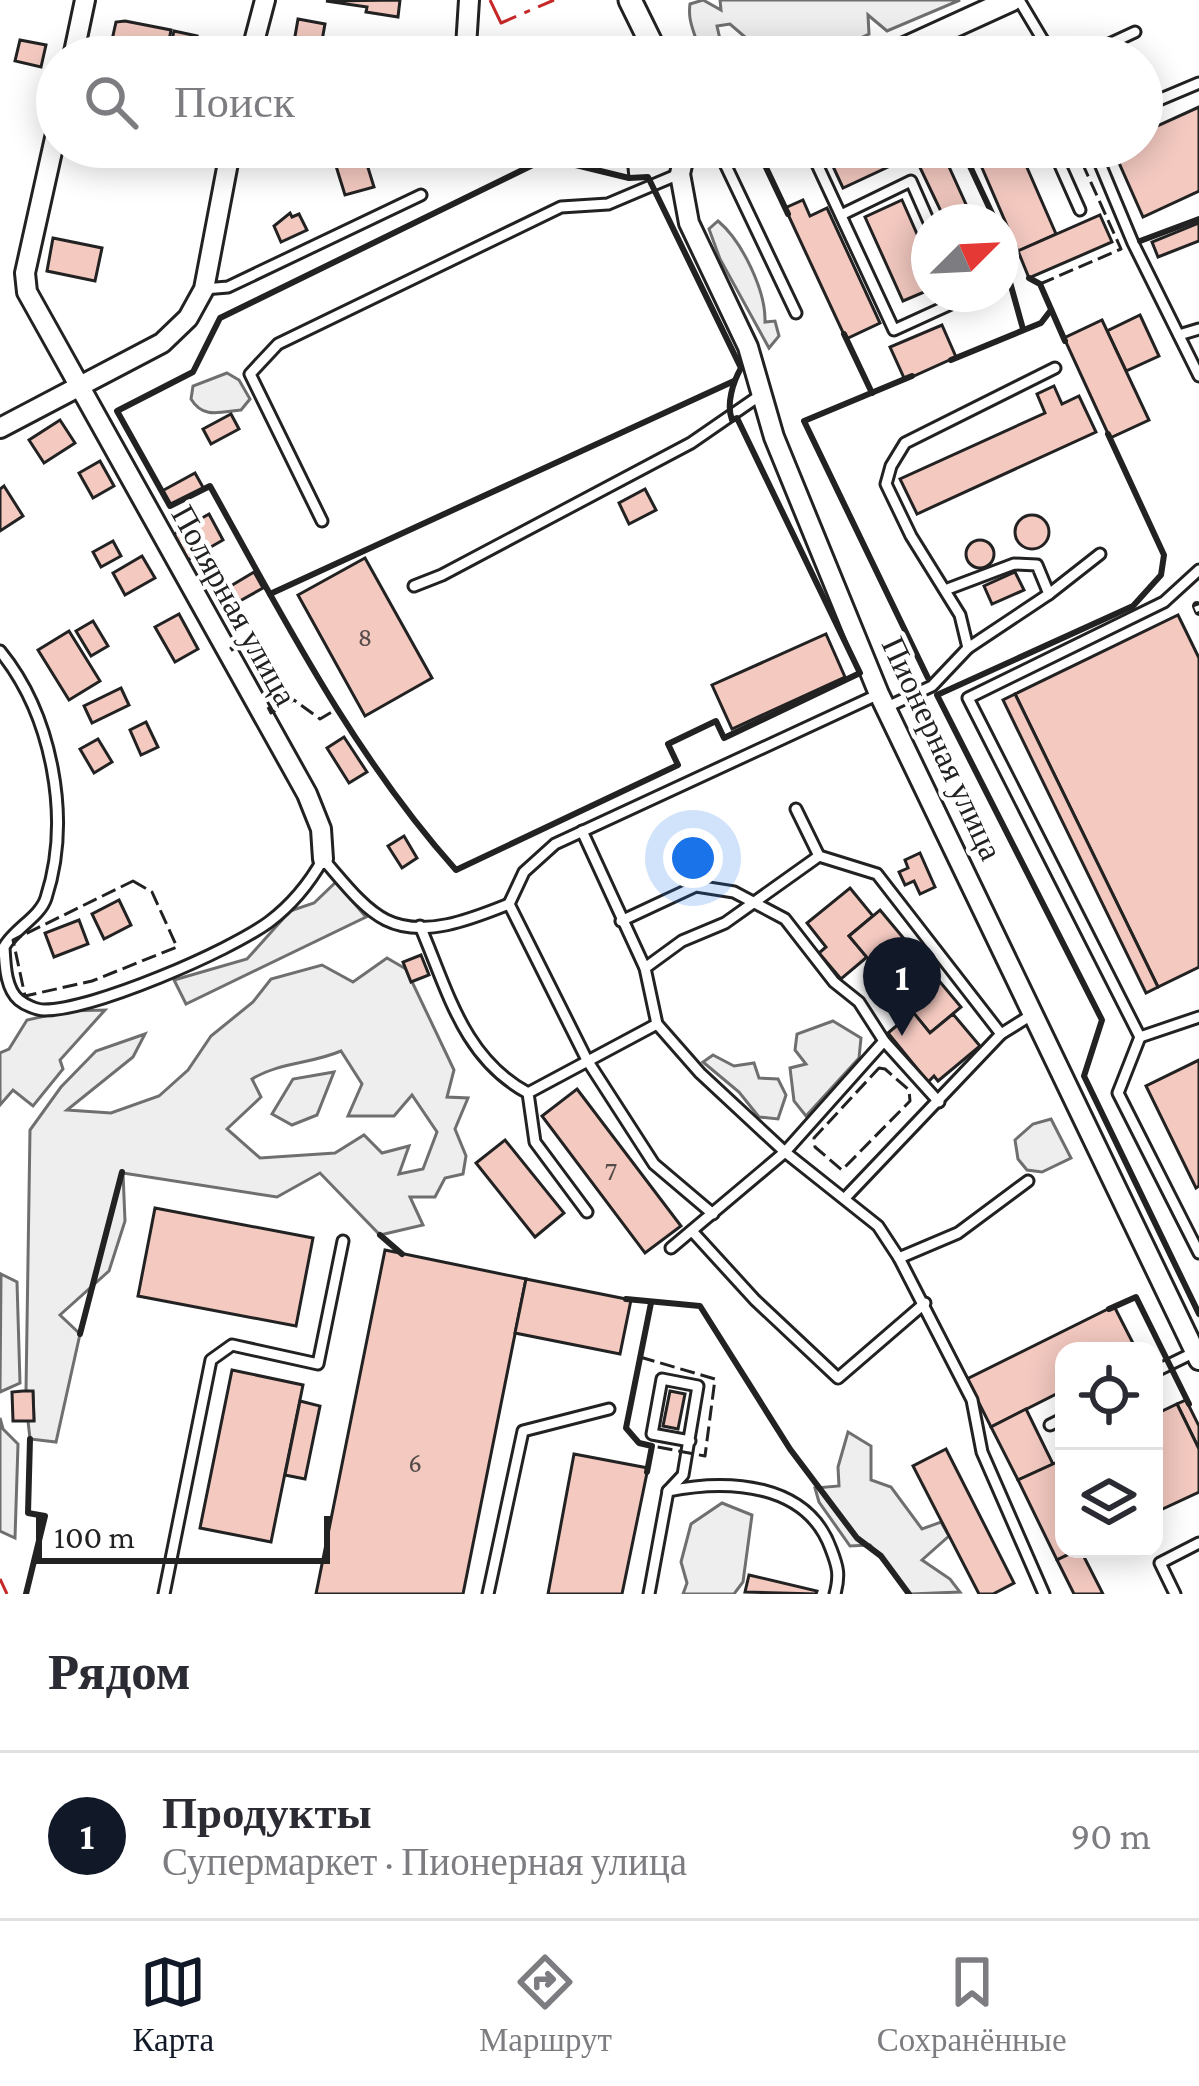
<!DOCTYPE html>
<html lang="ru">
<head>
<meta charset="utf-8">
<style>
	:root { --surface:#fff; --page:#f2f2f3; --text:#2b2b33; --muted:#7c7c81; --line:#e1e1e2; --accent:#111827 }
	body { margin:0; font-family:"Crimson Pro",serif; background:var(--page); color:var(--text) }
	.controls { position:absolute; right:36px; bottom:36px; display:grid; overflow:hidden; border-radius:24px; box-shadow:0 6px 30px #0003 }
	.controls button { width:108px; height:108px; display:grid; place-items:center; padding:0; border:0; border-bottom:3px solid var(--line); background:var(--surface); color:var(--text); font:60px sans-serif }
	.compass { position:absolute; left:911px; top:204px; width:108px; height:108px; border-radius:50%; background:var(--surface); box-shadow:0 6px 30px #0003; rotate:66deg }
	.scale { position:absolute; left:36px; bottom:30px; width:294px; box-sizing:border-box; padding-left:12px; border:6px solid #222; border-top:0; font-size:33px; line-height:42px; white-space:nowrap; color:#222; -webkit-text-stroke:9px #fff; paint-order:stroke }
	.you { position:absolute; left:693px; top:858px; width:42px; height:42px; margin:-30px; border:9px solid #fff; border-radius:50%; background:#1a73e8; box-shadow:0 0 0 18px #1a73e833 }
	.badge { display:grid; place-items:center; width:78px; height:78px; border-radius:50%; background:var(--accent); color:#fff; font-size:39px; font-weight:700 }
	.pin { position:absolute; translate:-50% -99px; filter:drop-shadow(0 3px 6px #0008) }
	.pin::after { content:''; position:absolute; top:63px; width:42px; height:36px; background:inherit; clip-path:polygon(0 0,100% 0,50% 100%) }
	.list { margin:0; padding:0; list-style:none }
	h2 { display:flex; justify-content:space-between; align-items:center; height:156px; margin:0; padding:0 48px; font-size:51px }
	h2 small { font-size:39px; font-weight:400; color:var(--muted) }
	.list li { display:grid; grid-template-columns:78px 1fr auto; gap:36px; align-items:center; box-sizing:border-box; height:168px; padding:0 48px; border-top:3px solid var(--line) }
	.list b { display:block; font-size:45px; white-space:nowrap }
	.list p { margin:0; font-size:39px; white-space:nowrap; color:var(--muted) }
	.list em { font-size:39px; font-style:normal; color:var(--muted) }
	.icon { flex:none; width:66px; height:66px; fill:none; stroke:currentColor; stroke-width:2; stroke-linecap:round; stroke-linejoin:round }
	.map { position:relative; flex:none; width:1199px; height:1594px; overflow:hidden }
	.search { position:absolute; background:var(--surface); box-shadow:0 6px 30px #0003; left:36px; right:36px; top:36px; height:132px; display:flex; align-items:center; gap:30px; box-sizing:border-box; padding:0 42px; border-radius:66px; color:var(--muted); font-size:45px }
	.sheet { height:324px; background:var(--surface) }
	nav { display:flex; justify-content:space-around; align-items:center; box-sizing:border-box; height:168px; border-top:3px solid var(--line); background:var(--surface); font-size:33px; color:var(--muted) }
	nav a { display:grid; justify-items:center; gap:6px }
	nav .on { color:var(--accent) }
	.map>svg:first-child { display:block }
	.green { fill:#eee; stroke:#6f6f6f; stroke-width:3; fill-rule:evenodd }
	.building { fill:#f3c9c0; stroke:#222; stroke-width:3 }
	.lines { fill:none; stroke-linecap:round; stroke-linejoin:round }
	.service-casing { stroke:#222; stroke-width:15 }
	.minor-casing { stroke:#222; stroke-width:24 }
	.tertiary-casing { stroke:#222; stroke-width:27 }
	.service { stroke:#fff; stroke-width:9 }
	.minor { stroke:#fff; stroke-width:18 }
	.tertiary { stroke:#fff; stroke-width:21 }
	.rail-casing { stroke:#222; stroke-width:10 }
	.rail { stroke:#fff; stroke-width:6; stroke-dasharray:18; stroke-linecap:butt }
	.fence { stroke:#222; stroke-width:3; stroke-dasharray:15 6; stroke-linecap:butt }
	.wall { stroke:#222; stroke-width:6 }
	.power { stroke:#c62828; stroke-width:3; stroke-dasharray:42 9 6 9; stroke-linecap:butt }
	.labels { text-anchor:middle; stroke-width:9; stroke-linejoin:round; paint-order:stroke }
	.number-label { font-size:27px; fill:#564c4a }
	.street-label { font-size:33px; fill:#222; stroke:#fff }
</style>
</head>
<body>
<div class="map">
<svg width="1199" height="1594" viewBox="0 0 1199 1594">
	<rect width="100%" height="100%" fill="#fff"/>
	<!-- green -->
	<g class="green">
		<path d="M703,0L721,10L720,0H960L887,31L868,15L869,34L819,57L786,53L746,57L752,43L730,24L717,26L724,57H700C698,36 687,25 690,4Z"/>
		<path d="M718,221C742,241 766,291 765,322L775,321L779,336L769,348L720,259L709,229Z"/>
		<path d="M227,373L239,380L250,399L241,410C220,412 203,419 191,399L193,386Z"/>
		<path d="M336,882L366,917L186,1004L174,980L247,959L290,911L314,903Z"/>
		<path d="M387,958L406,969L454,1070L447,1097L468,1098L455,1129L466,1156L463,1174L445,1178L435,1197H410L423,1225L380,1235L320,1173L277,1197L123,1173L125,1221L109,1271L60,1315L80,1334L56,1442L30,1439L28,1421L34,1420L33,1392L26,1391L30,1130L61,1087L96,1051L145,1034L133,1057L67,1110L111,1113L159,1096L188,1070L211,1036L253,1002L271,979L322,965L353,982ZM341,1051L362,1084L348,1116H394L412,1095L437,1132L423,1169L399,1174L409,1146L382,1153L364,1135L335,1153L260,1158L227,1129L261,1097L252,1079C280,1062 311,1064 341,1051Z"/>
		<path d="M105,1010L60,1060L63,1069L33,1106L13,1090L0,1105V1053L9,1049L27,1020L68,1011Z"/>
		<path d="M833,1021L861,1038L859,1058L806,1116L794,1101L790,1068L806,1064L795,1050L797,1034Z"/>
		<path d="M713,1055L734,1066L754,1063L759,1078L778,1079L786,1095L778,1119L759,1117L739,1092L703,1062Z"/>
		<path d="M334,1072L317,1115L292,1125L272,1114L293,1079Z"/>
		<path d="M1051,1119L1071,1158L1042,1172L1027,1170L1018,1159L1015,1140L1033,1124Z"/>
		<path d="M1,1274L17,1282L20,1383L0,1392Z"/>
		<path d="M0,1418L3,1429L18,1444L15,1538L0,1531Z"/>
		<path d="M848,1432L871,1446V1480L891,1487L922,1529L941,1522L949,1536L922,1560L950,1579L960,1592L910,1594L870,1545L850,1546L819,1502L815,1488L839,1486L838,1467Z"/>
		<path d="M722,1503L752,1515L743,1582L734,1594H683L687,1583L681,1562L691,1524Z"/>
	</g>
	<!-- building -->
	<g class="building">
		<path d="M400,0L398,17L366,12L367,7L326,1Z"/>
		<path d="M298,19L325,24L321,46L294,42Z"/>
		<path d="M125,21L171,30L166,57L110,49L116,22Z"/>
		<path d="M174,31L197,36L192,57H168Z"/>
		<path d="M20,40L46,45L41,67L15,61Z"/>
		<path d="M1199,107V191L1143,217L1112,147H1142V133Z"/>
		<path d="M824,147H931L843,188Z"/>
		<path d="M931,147H940L974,222H946L914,155Z"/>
		<path d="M973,147H1018L1056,234L1018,251Z"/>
		<path d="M365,158L374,187L345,195L336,166Z"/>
		<path d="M803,200L810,216L827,208L880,323L846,339L785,208Z"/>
		<path d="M902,200L929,261V290L903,301L865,217Z"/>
		<path d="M290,213L292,217L299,214L307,230L281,242L274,226Z"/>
		<path d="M1100,215L1112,242L1029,278L1018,251Z"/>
		<path d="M1199,223V241L1158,257L1152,242Z"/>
		<path d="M53,238L102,248L95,281L47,271Z"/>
		<path d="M1140,315L1159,356L1126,371L1107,331Z"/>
		<path d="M1102,320L1149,420L1110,438L1064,338Z"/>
		<path d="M942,325L956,357L905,380L890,347Z"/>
		<path d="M1054,386L1062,404L1079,396L1096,432L917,514L900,479L1045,413L1037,394Z"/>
		<path d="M231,414L239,429L211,444L203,429Z"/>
		<path d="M60,420L75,443L44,463L29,440Z"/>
		<path d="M100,461L114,486L93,498L79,473Z"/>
		<path d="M195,473L204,489L170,506L162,491Z"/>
		<path d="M4,486L23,516L0,531V489Z"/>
		<path d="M645,489L656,510L629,524L619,503Z"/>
		<path d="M209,514L223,540L188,560L174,534Z"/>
		<circle cx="1032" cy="532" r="17"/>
		<circle cx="980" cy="554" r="14"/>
		<path d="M113,541L121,556L101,567L93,552Z"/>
		<path d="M142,556L155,578L125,595L113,573Z"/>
		<path d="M365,558L432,678L365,716L298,595Z"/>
		<path d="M254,572L263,588L238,602L229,587Z"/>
		<path d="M1015,572L1024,590L992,604L984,586Z"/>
		<path d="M179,614L198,649L175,662L155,627Z"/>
		<path d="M1178,615L1199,658V967L1158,987L1015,694Z"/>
		<path d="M93,621L108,646L91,656L76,631Z"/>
		<path d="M69,631L100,681L69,700L38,650Z"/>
		<path d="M826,634L845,677L732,729L712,685Z"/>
		<path d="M121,688L129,705L92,723L84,706Z"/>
		<path d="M1015,694L1158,987L1146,993L1003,700Z"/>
		<path d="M146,722L158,747L141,755L130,730Z"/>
		<path d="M344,737L367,772L349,783L327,748Z"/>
		<path d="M98,739L112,762L94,773L80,749Z"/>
		<path d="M404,836L417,858L402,868L388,846Z"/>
		<path d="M920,853L935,887L920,894L914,881L905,885L899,872L908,868L905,860Z"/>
		<path d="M850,888L873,916L849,936L867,957L841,979L819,953L826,947L807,923Z"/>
		<path d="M119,900L131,925L104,939L92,914Z"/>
		<path d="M880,910L961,1007L930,1033L849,936Z"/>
		<path d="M79,920L88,944L54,957L45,933Z"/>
		<path d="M421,955L429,975L411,982L403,962Z"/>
		<path d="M913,1012L930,1033L953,1014L980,1046L938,1081L934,1076L928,1082L888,1033Z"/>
		<path d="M1199,1060V1186L1196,1188L1146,1086Z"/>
		<path d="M577,1089L681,1226L645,1253L542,1116Z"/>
		<path d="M505,1140L564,1213L535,1237L476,1163Z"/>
		<path d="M155,1208L313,1238L296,1326L138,1296Z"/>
		<path d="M385,1250L526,1279L463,1594H316Z"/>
		<path d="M526,1279L631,1300L620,1354L515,1333Z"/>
		<path d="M1114,1306L1137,1351H1064V1390L991,1427L967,1379Z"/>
		<path d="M232,1370L303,1385L271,1542L200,1528Z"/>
		<path d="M23,1391H33L34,1421H13L12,1392Z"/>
		<path d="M670,1391L685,1394L678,1429L663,1426Z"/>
		<path d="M1186,1400L1199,1426V1449L1177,1404Z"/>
		<path d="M300,1401L320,1406L305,1479L285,1475Z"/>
		<path d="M1177,1404L1199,1449V1492L1154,1513V1415Z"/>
		<path d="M1026,1409L1053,1464L1018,1480L991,1427Z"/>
		<path d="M946,1449L1014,1583L993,1594H979L913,1466Z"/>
		<path d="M574,1454L648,1468L622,1594H548Z"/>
		<path d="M1064,1459V1549H1079L1057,1560L1018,1480Z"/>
		<path d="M1080,1549L1103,1594H1074L1057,1560Z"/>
		<path d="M749,1575L817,1591L816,1594L745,1592Z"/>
	</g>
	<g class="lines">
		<defs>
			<g id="service">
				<path d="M1019,0L1053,57"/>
				<path d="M1081,57L1135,32"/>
				<path d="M1142,107L1199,83"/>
				<path d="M717,147L796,313"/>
				<path d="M809,147L894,330L951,304L952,294"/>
				<path d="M1052,147L1080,210"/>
				<path d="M1093,147L1133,243L1199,376"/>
				<path d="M841,215L911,181L929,222"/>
				<path d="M204,289L228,287L421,195"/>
				<path d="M1179,335L1199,329"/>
				<path d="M322,521L250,374L278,344L561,207L608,204L679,174"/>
				<path d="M1199,570L1164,602L968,698L1140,1037L1118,1093L1199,1253"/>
				<path d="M414,586L442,575L691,443L762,394"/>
				<path d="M945,590L1014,564L1037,565L1049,594"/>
				<path d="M968,648L1049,594L1100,554"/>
				<path d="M0,651C52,715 72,818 46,898C40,917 14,929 4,947C5,963 5,988 19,1000C25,1005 37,1010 44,1010C93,1010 228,952 269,922C293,904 309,884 323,859C341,879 362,908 386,920C424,939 474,918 509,904"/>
				<path d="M885,708L932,686L968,648L960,615L911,536L886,484L891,466L905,443L1055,368"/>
				<path d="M796,809L819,856L877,874L1001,1034"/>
				<path d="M582,831L645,968L657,1024L700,1073L785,1152L878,1226L899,1258L972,1400L982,1452L1044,1594"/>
				<path d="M621,921L696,886L734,892L785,919L834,982L859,1002L884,1041L939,1102"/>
				<path d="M420,926C448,991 463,1058 528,1093"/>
				<path d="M645,968L682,941L725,923L819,856"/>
				<path d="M1140,1037L1199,1017"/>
				<path d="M845,1198L1001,1034L1033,1014"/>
				<path d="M587,1212L535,1142L528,1093L657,1024"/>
				<path d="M713,1214L654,1164L587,1060L509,904L524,872L555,844L879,694"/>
				<path d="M692,1231L755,1300L838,1378L925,1303"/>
				<path d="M671,1248L785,1152L884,1041"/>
				<path d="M899,1258L958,1233L1028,1181"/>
				<path d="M1154,1372L1195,1352"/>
				<path d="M1050,1425L1064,1418"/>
				<path d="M668,1491C727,1479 807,1482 831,1549C838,1567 840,1575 835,1594"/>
				<path d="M164,1594L211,1360L232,1345L318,1364L343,1241"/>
				<path d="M488,1594L523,1431L609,1409"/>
				<path d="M649,1594L668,1491L683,1475L698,1386L662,1379L652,1434L690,1441"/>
				<path d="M1175,1594L1160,1563L1199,1543"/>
			</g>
			<g id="minor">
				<path d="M469,0L466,47L470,57"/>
				<path d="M73,57L85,0"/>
				<path d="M250,57L265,0"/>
				<path d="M57,129L25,273L27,292L307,794L321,829L323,859"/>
				<path d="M686,147L680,174L689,223L748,347L774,437L879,694L1199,1360"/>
				<path d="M0,428L162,343L188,318L204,289L231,147"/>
			</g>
			<g id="tertiary">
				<path d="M630,0L658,57"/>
				<path d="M886,57L1011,0"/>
			</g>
		</defs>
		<!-- service casing -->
		<use href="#service" class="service-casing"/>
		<!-- minor casing -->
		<use href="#minor" class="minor-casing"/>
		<!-- tertiary casing -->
		<use href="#tertiary" class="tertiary-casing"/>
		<!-- service -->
		<use href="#service" class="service"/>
		<!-- minor -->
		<use href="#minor" class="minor"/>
		<!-- tertiary -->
		<use href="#tertiary" class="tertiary"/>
		<defs>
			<path id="rail" d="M1197,606L1199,611"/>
		</defs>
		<!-- rail casing -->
		<use href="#rail" class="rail-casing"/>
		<!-- rail -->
		<use href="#rail" class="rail"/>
		<!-- fence -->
		<g class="fence">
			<path d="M626,147L629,178"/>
			<path d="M761,157L782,147"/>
			<path d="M1040,284L1121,249L1075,147"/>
			<path d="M233,651L231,648L256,635L249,622"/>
			<path d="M268,707L271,713L294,700L320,719L337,709"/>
			<path d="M133,881L152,892L177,947L92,981L25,996L13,940Z"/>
			<path d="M879,1068L885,1069L909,1090L910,1101L842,1170L815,1147L814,1138Z"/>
			<path d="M640,1357L715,1379L705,1456L652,1446"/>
		</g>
		<!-- wall -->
		<g class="wall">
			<path d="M961,147L996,222"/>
			<path d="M761,157L788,214"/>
			<path d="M547,158L629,178L648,177L741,368C733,382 726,404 732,420L737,418L860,673L724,738L716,721L668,744L678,765L456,870C354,756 284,619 210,486L170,506L117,411L193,372L220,318Z"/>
			<path d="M1001,233L1010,253L1008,275L1023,329"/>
			<path d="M1140,241L1199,219"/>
			<path d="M1029,278L1040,284L1065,341"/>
			<path d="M844,334L872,393"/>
			<path d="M951,360L1041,323L1051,310"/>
			<path d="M912,376L804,421L928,678"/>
			<path d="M1108,434L1164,555L1161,575L1133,606L937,695L1102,1020L1084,1076L1199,1314"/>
			<path d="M270,594L734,381"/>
			<path d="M380,1235L402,1254"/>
			<path d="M626,1299L700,1306L790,1449L857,1538L881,1556L909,1594"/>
			<path d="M1109,1309L1136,1297L1189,1404"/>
			<path d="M80,1334L122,1172"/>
			<path d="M647,1472L652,1446L639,1443L626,1428L651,1303"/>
			<path d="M26,1594L45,1516L28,1513L30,1439"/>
		</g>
		<!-- power -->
		<g class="power">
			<path d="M490,0L501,23L554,0"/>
			<path d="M0,1579L7,1594"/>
		</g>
	</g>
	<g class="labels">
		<!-- number labels -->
		<g class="number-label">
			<text x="365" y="646">8</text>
			<text x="611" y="1180">7</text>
			<text x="415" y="1472">6</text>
		</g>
		<!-- street labels -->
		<g class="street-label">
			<text transform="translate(235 605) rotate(61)" y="12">Полярная улица</text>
			<text transform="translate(943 748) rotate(65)" y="12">Пионерная улица</text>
		</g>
	</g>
</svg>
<div class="controls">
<button><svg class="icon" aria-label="locate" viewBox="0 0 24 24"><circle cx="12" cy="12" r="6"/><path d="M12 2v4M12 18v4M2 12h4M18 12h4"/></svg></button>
<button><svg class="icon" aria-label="layers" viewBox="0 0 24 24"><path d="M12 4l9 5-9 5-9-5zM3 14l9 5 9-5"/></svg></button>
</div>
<svg class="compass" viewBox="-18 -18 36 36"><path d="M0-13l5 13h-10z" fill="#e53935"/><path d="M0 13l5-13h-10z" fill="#7c7c81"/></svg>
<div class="scale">100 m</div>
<div class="you"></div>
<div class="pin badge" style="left:902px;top:1036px">1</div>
<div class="search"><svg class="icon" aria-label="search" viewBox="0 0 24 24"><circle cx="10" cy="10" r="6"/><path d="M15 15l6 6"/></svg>Поиск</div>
</div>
<section class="sheet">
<h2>Рядом<small></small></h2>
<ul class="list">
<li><span class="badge">1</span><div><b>Продукты</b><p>Супермаркет · Пионерная улица</p></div><em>90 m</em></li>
</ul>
</section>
<nav>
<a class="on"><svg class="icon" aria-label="map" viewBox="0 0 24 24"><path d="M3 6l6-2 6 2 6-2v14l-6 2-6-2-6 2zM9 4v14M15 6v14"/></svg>Карта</a>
<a><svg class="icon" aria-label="directions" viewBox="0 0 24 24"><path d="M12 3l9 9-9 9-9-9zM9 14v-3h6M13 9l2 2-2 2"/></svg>Маршрут</a>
<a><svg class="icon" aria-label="saved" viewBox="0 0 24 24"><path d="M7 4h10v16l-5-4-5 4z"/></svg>Сохранённые</a>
</nav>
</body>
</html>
